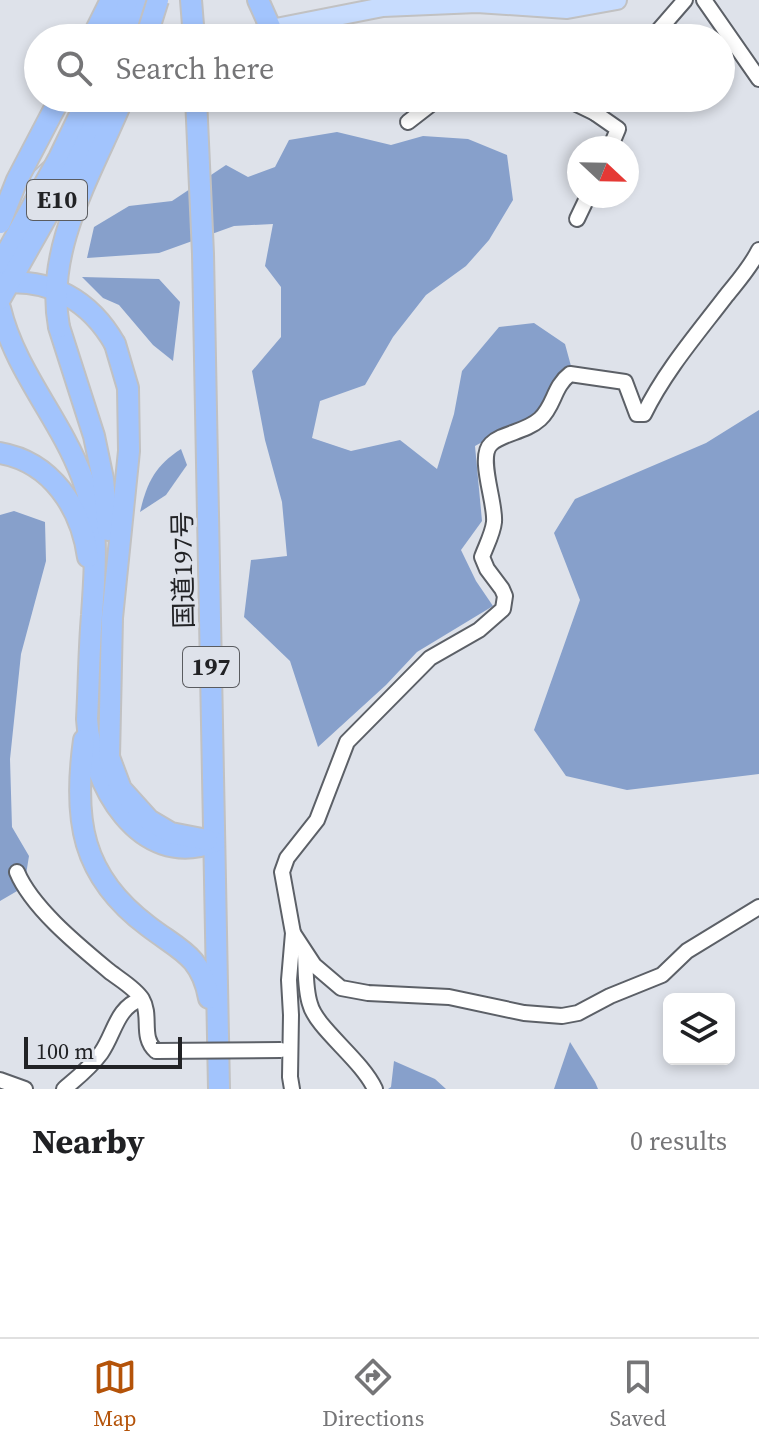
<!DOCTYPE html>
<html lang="en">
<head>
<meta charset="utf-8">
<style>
	:root { --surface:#fff; --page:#f6f6f6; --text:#202124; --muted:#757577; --line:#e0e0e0; --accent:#b45309 }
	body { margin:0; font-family:"Source Serif 4","Noto Sans JP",serif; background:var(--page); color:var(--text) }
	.controls { position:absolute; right:24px; bottom:24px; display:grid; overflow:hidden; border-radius:12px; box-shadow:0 4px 12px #0003 }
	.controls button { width:72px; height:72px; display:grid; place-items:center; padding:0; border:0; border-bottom:2px solid var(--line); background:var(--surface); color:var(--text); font:40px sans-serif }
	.compass { position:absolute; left:567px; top:136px; width:72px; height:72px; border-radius:50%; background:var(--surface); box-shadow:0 4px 12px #0003; rotate:112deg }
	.scale { position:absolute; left:24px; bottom:20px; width:158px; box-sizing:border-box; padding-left:8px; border:4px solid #212225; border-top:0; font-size:22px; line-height:28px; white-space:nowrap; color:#212225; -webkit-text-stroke:6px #dee2ea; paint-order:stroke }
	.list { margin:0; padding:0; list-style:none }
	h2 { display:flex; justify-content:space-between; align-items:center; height:104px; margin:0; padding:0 32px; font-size:34px }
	h2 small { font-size:26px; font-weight:400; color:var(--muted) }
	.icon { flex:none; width:44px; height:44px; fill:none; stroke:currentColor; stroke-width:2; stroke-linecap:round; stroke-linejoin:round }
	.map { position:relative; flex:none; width:759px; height:1089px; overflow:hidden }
	.search { position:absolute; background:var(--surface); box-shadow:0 4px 12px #0003; left:24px; right:24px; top:24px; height:88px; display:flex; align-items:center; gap:20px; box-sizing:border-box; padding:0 28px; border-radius:44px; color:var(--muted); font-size:30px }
	.sheet { height:248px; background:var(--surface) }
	nav { display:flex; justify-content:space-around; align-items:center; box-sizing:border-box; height:112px; border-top:2px solid var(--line); background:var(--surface); font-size:22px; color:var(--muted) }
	nav a { display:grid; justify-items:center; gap:4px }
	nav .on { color:var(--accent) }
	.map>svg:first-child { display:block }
	.forest { fill:#87a0cb }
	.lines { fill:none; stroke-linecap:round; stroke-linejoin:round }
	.minor-casing { stroke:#5c6067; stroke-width:18 }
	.major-casing { stroke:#c1c1c2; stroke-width:22 }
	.highway-casing { stroke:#c1c1c2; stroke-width:24 }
	.minor { stroke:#fff; stroke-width:14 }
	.major { stroke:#c7dcfe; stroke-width:18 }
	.highway { stroke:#a2c4fd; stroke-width:20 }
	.minor-bridge-casing { stroke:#5c6067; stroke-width:18; stroke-linecap:butt }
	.highway-bridge-casing { stroke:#c1c1c2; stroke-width:24; stroke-linecap:butt }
	.minor-bridge { stroke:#fff; stroke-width:14 }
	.highway-bridge { stroke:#a2c4fd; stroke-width:20 }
	.labels { text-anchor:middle; stroke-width:7; stroke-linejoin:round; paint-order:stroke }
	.shield { fill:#dee2ea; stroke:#5a5c60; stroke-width:2 }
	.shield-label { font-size:24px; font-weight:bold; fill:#212225 }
	.street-label { font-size:26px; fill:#212225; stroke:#dee2ea }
</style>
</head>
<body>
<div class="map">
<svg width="759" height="1089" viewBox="0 0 759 1089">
	<rect width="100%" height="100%" fill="#dee2ea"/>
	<!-- forest -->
	<g class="forest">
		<path d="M337,132L391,145L423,136L468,139L507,155L513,200L489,240L466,266L426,295L393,337L365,385L320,401L312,438L351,451L400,440L437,469L454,414L462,371L499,327L534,323L565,344L571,366L548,421L513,425L475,446L482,521L461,550L476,581L493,606L417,652L386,685L318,747L290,661L244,617L251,560L287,556L282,502L265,440L252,371L281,337V287L265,266L273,224L234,226L159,253L87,258L94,227L129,206L172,201L226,165L248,177L275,167L289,140Z"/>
		<path d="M82,277L159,279L180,302L173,361L153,345L119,305L103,298Z"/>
		<path d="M759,410V774L627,790L566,776L534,730L580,600L554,533L575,499L706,443Z"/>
		<path d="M181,449L187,465L166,495L140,512C147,482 155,466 181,449Z"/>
		<path d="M14,511L45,522L46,561L21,654L10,759L12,827L29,856L24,887L0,901V515Z"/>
		<path d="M570,1042L595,1082L598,1089H554Z"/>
		<path d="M394,1061L435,1079L446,1089H388L391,1087Z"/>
	</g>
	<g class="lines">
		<defs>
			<g id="minor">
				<path d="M704,0L759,79"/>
				<path d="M652,38L685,0"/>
				<path d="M564,98L595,113L618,129L610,148"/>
				<path d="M595,113L607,98"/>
				<path d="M408,122L439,98"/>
				<path d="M577,219L588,196"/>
				<path d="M17,872C32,908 79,946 109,971C119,979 135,988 142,999C152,1016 140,1037 156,1051"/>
				<path d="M293,933L314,965L341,988L368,993L449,997L524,1013L562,1016L578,1013L610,996L662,975L687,951L759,907"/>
				<path d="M305,954C306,970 305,989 310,1004C316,1028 361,1059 375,1089"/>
				<path d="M0,1080L25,1089"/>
				<path d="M64,1089C77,1078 90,1068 101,1053C115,1033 116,1008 141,999"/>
				<path d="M292,1089L290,1077L291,1015L289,980L293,933L282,872L287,858L317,820L347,742L430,658L479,630L503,609L505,596L502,589L487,569L482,557C486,546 493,533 494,522C496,503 477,457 491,444C502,433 526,432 540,419C555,405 553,387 570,374L625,382L637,414H644C665,371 697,334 726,296C738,281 750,268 759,250"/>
			</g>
			<g id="major">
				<path d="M251,38L271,29L383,7L477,3L567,9L617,0"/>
				<path d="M4,212L50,170"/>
			</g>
			<g id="highway">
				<path d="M191,0L194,38"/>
				<path d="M258,0L271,29"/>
				<path d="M92,38L111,0"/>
				<path d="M114,38L130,0"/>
				<path d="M133,38L149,0"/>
				<path d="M196,98L203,254L219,1089"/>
				<path d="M0,308C15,371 60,418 82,477C100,524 95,567 92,615C89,650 89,684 87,719C91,782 138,871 214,842"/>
				<path d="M59,327L94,436L103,479L108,530"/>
				<path d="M115,344L128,388L129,451L112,618L109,757L121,789L149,820L171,833L207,840"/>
				<path d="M0,453C52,462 81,508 88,557"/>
				<path d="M84,740C73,819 81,876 148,926C179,950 201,955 209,998"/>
			</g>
		</defs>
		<!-- minor casing -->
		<use href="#minor" class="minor-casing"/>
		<!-- major casing -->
		<use href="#major" class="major-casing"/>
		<!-- highway casing -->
		<use href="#highway" class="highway-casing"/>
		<!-- minor -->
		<use href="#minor" class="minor"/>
		<!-- major -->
		<use href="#major" class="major"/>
		<!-- highway -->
		<use href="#highway" class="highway"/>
		<defs>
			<path id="minor-bridge" d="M156,1051L281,1050"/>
			<g id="highway-bridge">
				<path d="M146,38L158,0"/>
				<path d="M0,223L17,180L60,98"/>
				<path d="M0,265L59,158L88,98"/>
				<path d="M0,283C50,278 90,300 115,344"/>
				<path d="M0,299L75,166L107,98"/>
				<path d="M59,327C44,247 94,170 123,98"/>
			</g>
		</defs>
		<!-- minor-bridge casing -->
		<use href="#minor-bridge" class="minor-bridge-casing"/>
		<!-- highway-bridge casing -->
		<use href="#highway-bridge" class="highway-bridge-casing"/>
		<!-- minor-bridge -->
		<use href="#minor-bridge" class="minor-bridge"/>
		<!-- highway-bridge -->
		<use href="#highway-bridge" class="highway-bridge"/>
	</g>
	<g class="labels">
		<!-- shield labels -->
		<g class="shield">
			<rect x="27" y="180" width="60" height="40" rx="6"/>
			<rect x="183" y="647" width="56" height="40" rx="6"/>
		</g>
		<g class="shield-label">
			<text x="57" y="208">E10</text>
			<text x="211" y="675">197</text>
		</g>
		<!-- street labels -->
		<g class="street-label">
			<text transform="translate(183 570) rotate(-91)" y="9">国道197号</text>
		</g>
	</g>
</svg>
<div class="controls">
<button><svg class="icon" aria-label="layers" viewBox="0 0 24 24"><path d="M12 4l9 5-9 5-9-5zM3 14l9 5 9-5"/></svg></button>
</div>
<svg class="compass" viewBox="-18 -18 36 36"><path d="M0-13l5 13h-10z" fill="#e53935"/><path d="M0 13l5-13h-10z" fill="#757577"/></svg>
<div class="scale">100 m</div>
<div class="search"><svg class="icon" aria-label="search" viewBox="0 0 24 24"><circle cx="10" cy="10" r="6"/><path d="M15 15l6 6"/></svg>Search here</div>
</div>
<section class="sheet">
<h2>Nearby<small>0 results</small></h2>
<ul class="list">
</ul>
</section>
<nav>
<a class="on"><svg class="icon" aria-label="map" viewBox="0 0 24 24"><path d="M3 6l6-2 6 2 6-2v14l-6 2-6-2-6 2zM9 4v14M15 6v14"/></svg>Map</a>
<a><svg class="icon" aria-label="directions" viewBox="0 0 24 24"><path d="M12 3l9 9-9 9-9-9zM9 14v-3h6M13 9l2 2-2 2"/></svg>Directions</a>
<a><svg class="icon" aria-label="saved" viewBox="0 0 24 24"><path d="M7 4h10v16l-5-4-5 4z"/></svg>Saved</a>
</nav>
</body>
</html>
